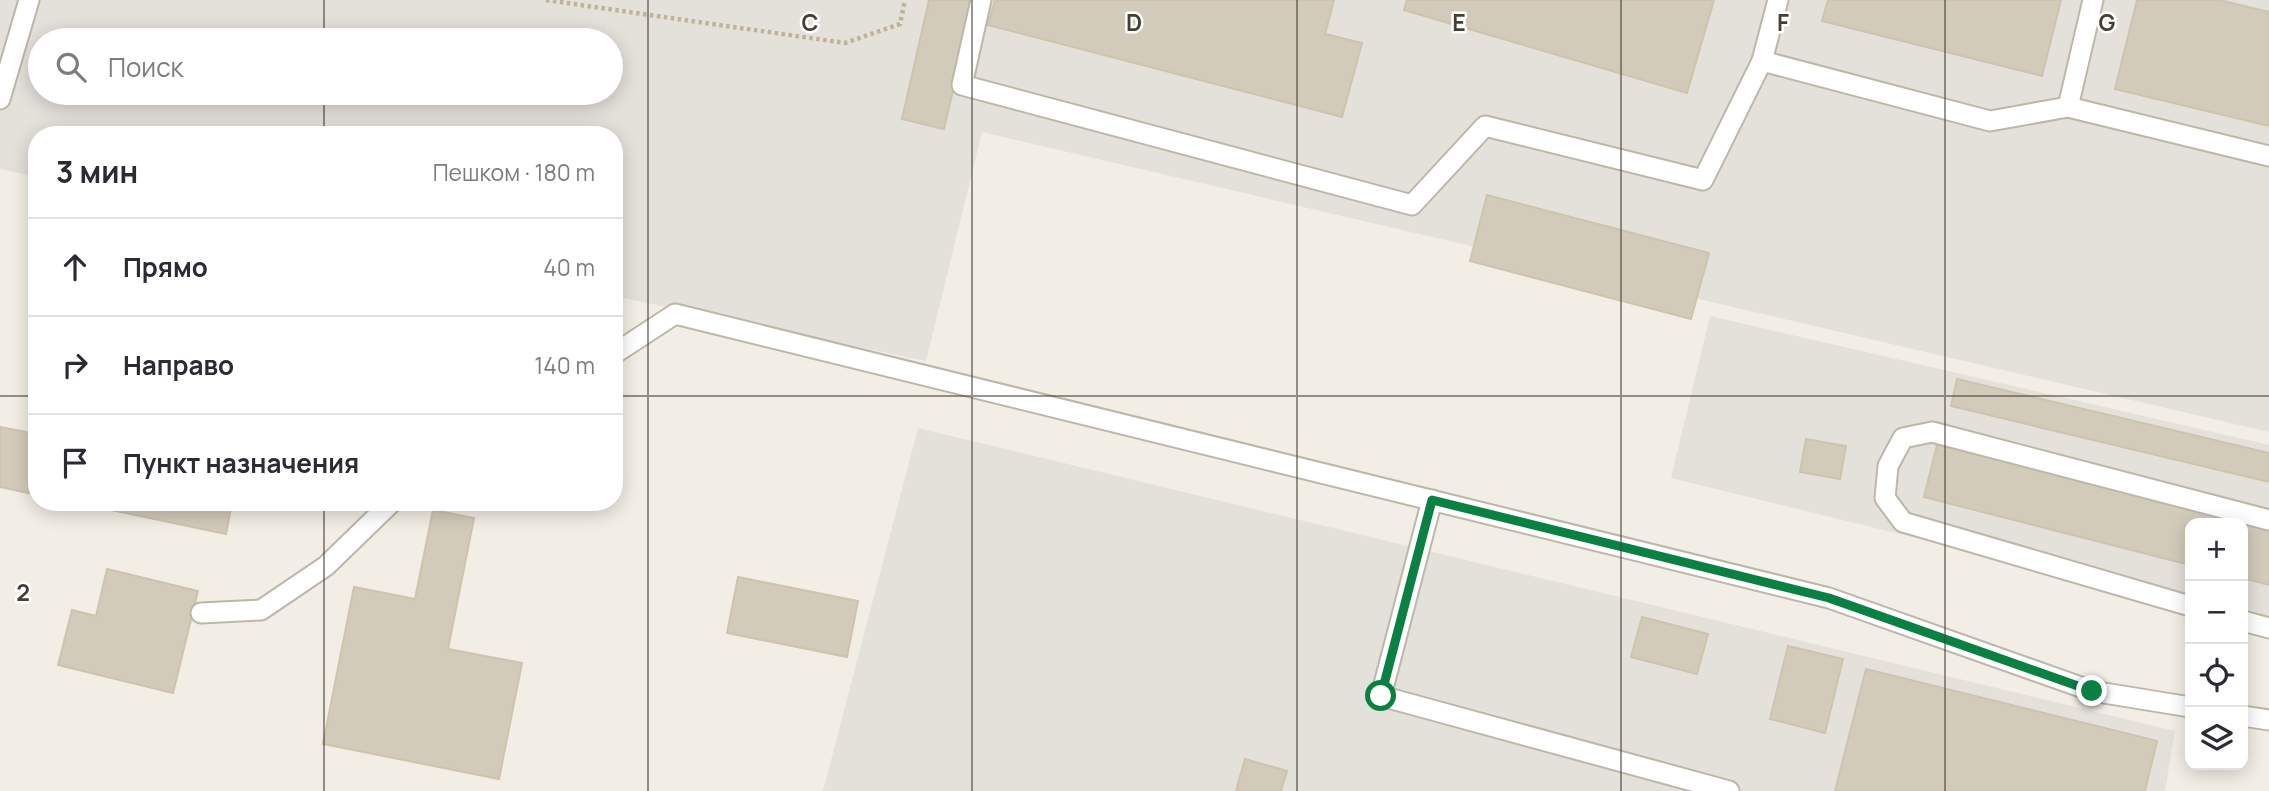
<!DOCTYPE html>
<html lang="ru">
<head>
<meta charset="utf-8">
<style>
	:root { --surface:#fff; --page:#f7f7f7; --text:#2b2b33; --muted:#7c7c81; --line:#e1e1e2 }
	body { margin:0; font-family:Manrope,sans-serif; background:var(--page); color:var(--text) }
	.controls { position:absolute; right:21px; bottom:21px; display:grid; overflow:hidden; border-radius:14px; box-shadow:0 4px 18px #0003 }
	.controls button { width:63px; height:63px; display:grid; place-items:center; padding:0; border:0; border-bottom:2px solid var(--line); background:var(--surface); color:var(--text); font:35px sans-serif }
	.stop { position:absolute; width:21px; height:21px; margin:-16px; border:5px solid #0b8043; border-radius:50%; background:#fff }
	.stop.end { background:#0b8043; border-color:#fff; box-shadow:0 2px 7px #0008 }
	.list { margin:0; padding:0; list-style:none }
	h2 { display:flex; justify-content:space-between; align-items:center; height:91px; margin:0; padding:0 28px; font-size:30px }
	h2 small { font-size:23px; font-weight:400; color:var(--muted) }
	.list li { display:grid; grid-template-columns:46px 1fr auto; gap:21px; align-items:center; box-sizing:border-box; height:98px; padding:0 28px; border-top:2px solid var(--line) }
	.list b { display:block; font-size:26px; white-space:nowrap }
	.list em { font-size:23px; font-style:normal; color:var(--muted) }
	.icon { flex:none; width:38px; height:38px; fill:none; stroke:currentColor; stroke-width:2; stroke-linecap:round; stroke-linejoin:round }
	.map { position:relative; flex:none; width:2269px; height:791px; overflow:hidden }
	.search { position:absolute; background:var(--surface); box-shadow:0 4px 18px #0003; left:28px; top:28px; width:595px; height:77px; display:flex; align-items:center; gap:18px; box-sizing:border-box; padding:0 24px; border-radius:38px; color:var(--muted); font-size:26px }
	.panel { position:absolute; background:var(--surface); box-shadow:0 4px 18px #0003; left:28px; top:126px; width:595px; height:385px; border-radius:28px }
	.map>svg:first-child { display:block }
	.industrial { fill:#e4e0da; fill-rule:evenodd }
	.building { fill:#d3cbba; stroke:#cdc3ae; stroke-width:2 }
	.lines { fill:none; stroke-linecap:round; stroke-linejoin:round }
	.service-casing { stroke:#bdb7a8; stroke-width:23 }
	.path { stroke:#beb399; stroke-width:4.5; stroke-dasharray:3.5 3.5; stroke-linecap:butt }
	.service { stroke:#fff; stroke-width:19 }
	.route { stroke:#0b8043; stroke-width:9 }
	.grid { fill:none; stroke:#443f35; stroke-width:2; stroke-opacity:0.55 }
	.grid-label { font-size:23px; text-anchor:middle; font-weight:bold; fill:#443f35; stroke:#fff; stroke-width:5; stroke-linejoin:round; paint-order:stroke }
</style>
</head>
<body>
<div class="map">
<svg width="2269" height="791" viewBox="0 0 2269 791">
	<rect width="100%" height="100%" fill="#f2eee5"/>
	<!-- industrial -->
	<g class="industrial">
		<path d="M0,0H2269V432L982,132L926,361L614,296V135H37V177L0,169ZM40,40H611V93H40Z"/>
		<path d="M1710,316L2269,445V624L2243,618V523H2190V605L1671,478Z"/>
		<path d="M918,428L2175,731L2165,791H823Z"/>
	</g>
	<!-- building -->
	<g class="building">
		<path d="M929,0H974L944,129L902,119Z"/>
		<path d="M995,0H1334L1325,34L1362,43L1342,117L988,25Z"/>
		<path d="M1407,0H1714L1687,93L1404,10Z"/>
		<path d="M1828,0H2061L2042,76L1822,21Z"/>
		<path d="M2137,0H2219L2269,12V126L2115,89Z"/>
		<path d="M1487,195L1709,253L1691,319L1470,261Z"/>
		<path d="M1957,379L2269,453V482L1951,406Z"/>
		<path d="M0,427L37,434V495L0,487Z"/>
		<path d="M1806,439L1846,446L1840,479L1800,472Z"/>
		<path d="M1938,441L2269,525V585L2243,578V523H2190V565L1924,497Z"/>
		<path d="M73,502H232L226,534Z"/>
		<path d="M433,510L474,518L448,649L522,663L499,779L323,744L354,587L415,599Z"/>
		<path d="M107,569L198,591L173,693L58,665L72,610L96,616Z"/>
		<path d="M738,577L858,601L847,657L727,633Z"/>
		<path d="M1642,617L1708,634L1697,674L1631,657Z"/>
		<path d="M1788,646L1843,659L1825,733L1770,719Z"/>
		<path d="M1866,669L2157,741L2145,791H1835Z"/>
		<path d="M1245,759L1287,771L1281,791H1236Z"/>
	</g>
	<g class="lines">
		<defs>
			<g id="service">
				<path d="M981,0L962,85L1412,205L1485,126L1703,180L1762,61L1778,0"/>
				<path d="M1762,61L1990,121L2068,107L2269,156"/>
				<path d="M0,99L29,0"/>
				<path d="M2068,107L2093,0"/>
				<path d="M614,354L675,314L1829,598L2092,691L2190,707"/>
				<path d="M1432,500L1381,696L1729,791"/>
				<path d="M2190,606L1903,522L1885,498L1888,466L1903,438L1932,432L2269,520"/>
				<path d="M201,613L261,610L326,566L392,502"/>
				<path d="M2243,621L2269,628"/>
				<path d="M2243,716L2269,720"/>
			</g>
		</defs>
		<!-- service casing -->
		<use href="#service" class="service-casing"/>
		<!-- path -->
		<path class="path" d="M546,0L845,43L900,24L905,0"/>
		<!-- service -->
		<use href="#service" class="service"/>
	</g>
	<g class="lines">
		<!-- route -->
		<path class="route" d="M1381,696L1432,500L1829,598L2092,691"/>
	</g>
	<!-- grid -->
	<path class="grid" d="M324,0V40M648,0V791M972,0V791M1297,0V791M1621,0V791M1945,0V791M324,93V135M0,396H37M614,396H2269M324,502V791"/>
	<g class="grid-label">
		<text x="810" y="31">C</text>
		<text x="1134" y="31">D</text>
		<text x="1459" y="31">E</text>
		<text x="1783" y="31">F</text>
		<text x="2107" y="31">G</text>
		<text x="23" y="601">2</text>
	</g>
</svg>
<div class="controls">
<button>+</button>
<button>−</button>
<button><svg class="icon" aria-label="locate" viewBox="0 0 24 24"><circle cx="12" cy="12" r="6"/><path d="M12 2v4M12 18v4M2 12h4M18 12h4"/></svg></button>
<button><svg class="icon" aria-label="layers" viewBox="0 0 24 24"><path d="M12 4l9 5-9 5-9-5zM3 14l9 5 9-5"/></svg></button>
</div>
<div class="stop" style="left:1381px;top:696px"></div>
<div class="stop end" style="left:2092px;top:691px"></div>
<div class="search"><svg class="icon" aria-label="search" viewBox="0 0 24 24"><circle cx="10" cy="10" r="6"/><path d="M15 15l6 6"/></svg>Поиск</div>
<section class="panel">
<h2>3 мин<small>Пешком · 180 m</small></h2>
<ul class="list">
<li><svg class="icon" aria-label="ahead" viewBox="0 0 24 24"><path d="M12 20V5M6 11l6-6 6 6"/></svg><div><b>Прямо</b></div><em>40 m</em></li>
<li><svg class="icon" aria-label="right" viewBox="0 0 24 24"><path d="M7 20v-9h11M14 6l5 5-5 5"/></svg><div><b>Направо</b></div><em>140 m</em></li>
<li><svg class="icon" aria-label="arrive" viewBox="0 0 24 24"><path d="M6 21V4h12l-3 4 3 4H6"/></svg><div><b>Пункт назначения</b></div></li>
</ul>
</section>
</div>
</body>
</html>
